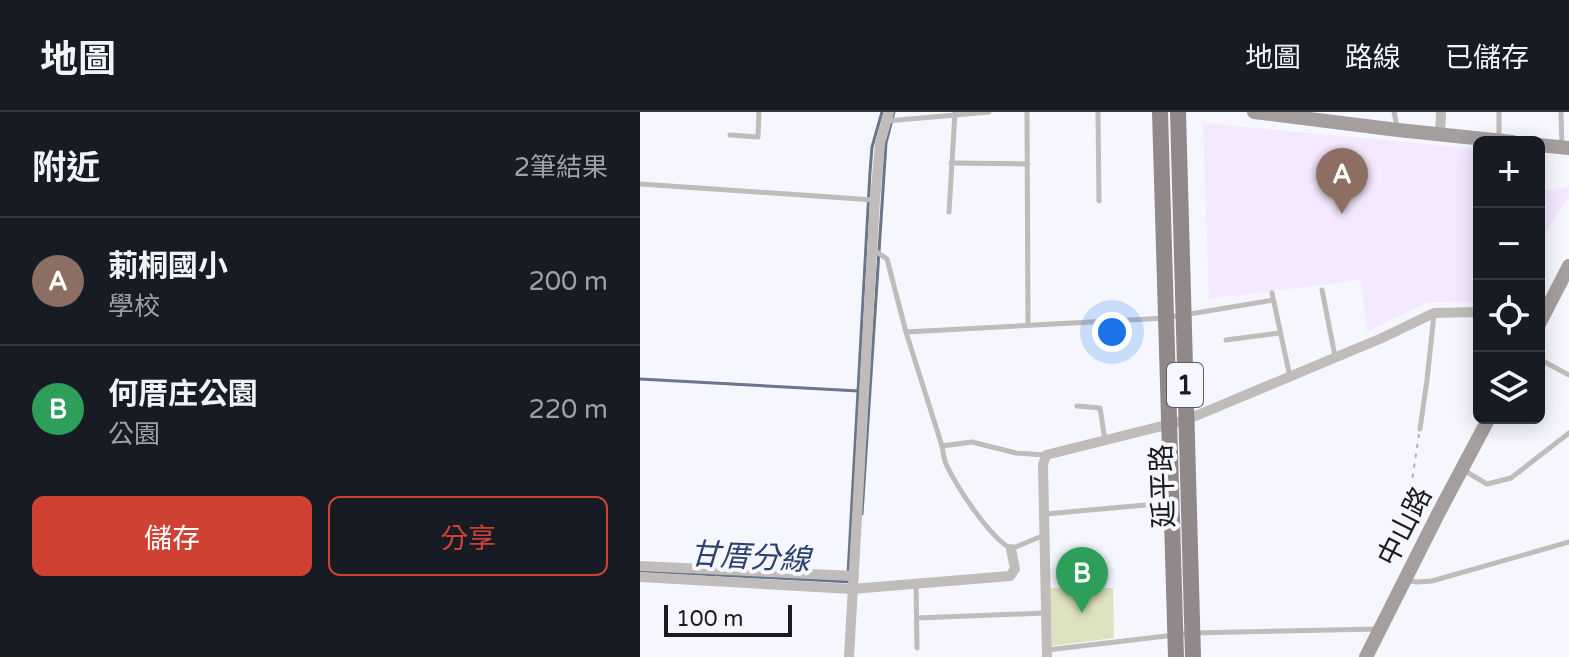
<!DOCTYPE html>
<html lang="zh-TW">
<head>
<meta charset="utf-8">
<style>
	:root { --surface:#171b24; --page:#242831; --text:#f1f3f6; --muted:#9ea1a6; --line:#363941; --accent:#cf4233 }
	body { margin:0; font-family:"Varela Round","Noto Sans TC",sans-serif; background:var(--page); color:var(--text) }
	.controls { position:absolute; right:24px; top:24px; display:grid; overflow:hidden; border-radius:12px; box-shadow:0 4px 20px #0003 }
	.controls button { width:72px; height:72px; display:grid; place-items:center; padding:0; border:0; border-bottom:2px solid var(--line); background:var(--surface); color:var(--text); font:40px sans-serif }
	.scale { position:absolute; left:24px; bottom:20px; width:128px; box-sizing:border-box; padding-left:8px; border:4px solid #1b1b1e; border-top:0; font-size:22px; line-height:28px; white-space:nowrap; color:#1b1b1e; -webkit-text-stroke:6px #f6f7fe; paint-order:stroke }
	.you { position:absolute; left:472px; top:220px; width:28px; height:28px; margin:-20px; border:6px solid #fff; border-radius:50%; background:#1a73e8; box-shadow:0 0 0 12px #1a73e833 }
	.badge { display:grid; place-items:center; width:52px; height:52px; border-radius:50%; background:var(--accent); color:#fff; font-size:26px; font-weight:700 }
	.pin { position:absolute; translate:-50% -66px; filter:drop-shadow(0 2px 4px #0008) }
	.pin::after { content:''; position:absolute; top:42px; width:28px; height:24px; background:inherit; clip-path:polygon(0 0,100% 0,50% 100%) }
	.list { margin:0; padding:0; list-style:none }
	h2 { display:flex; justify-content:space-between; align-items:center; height:104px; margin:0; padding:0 32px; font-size:34px }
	h2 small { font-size:26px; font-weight:400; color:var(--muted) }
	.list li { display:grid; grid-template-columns:52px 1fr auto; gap:24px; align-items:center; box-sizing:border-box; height:128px; padding:0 32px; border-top:2px solid var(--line) }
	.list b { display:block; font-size:30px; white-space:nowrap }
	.list p { margin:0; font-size:26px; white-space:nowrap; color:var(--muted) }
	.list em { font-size:26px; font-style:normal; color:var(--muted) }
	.actions { display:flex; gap:16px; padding:24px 32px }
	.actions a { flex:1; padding:18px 0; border:2px solid var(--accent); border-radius:12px; text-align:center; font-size:28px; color:var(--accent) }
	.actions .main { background:var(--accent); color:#fff }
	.icon { flex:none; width:44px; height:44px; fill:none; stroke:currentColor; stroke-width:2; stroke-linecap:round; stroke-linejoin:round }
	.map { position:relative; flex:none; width:929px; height:545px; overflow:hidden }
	header { display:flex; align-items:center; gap:48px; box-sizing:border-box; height:112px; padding:0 40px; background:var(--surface); border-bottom:2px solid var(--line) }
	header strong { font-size:38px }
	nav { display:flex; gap:44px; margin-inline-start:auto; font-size:28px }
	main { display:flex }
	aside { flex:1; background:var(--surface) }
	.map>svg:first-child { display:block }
	.education { fill:#f4e9fe }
	.green { fill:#dfe2c0 }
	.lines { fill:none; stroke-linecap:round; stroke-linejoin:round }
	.stream { stroke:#69758b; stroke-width:3 }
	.path { stroke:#aeafb4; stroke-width:2; stroke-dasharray:4 6; stroke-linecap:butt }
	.lane { stroke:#c0bcbc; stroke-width:5 }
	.street { stroke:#c0bcbc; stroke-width:10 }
	.secondary { stroke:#a59e9f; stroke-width:14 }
	.primary { stroke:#918989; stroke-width:16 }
	.labels { text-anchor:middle; stroke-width:8; stroke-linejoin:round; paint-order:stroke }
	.shield { fill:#f6f7fe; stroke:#5d5d61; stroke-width:2 }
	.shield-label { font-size:26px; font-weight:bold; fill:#1b1b1e }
	.street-label { font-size:28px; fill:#1b1b1e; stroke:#f6f7fe }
	.water-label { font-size:30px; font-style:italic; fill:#29416c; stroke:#f6f7fe }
</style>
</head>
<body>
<header>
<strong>地圖</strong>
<nav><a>地圖</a><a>路線</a><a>已儲存</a></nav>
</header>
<main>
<aside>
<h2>附近<small>2筆結果</small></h2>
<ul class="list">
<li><span class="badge" style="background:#8d6e63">A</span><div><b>莿桐國小</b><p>學校</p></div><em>200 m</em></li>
<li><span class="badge" style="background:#2e9e5b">B</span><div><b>何厝庄公園</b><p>公園</p></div><em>220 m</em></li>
</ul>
<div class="actions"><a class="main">儲存</a><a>分享</a></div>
</aside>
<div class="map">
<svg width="929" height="545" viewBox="0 0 929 545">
	<rect width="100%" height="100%" fill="#f6f7fe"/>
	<!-- education -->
	<g class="education">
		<path d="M563,11L839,37V190H788L727,220L721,168L569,187Z"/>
		<path d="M929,75V84L899,131V79Z"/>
	</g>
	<!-- green -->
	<path class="green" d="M410,476H473L474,526L412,534Z"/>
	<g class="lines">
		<!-- stream -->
		<g class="stream">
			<path d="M0,267L219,279"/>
			<path d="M222,402L246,31L254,0"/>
			<path d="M0,459L212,470"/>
			<path d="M208,462L230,60L232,35L242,0"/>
		</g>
		<!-- path -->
		<path class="path" d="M779,322L770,382L776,389L787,395"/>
		<!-- lane -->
		<g class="lane">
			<path d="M387,0L388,214"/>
			<path d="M458,0L459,89"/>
			<path d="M754,0L757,15"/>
			<path d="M921,0L922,35"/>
			<path d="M247,9L349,0"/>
			<path d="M90,23L118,25L119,0"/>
			<path d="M859,27V0"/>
			<path d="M311,51L388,52"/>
			<path d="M0,72L234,88"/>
			<path d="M309,100L315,0"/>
			<path d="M234,138L247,147L266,220L302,334"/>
			<path d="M682,178L695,244"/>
			<path d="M632,181L650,265"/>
			<path d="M266,220L526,206L633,188"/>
			<path d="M586,228L640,221"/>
			<path d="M899,247L929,263"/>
			<path d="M437,294L460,296L465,328"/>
			<path d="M780,317L787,268L794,202"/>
			<path d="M825,359L847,372L871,366L929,321"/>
			<path d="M406,402L527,391"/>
			<path d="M402,424L371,437C348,423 318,377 306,352C304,347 303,340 302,334L332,330L376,341L405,343"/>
			<path d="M768,469L778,470L792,469L929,430"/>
			<path d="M276,472L277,536"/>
			<path d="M277,506L405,501"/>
			<path d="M407,538L552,521L739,517"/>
		</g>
		<!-- street -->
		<g class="street">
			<path d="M800,22L801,0"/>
			<path d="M0,454L214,464"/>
			<path d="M0,465L212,477L370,464L375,457L371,437"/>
			<path d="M209,545L235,88L240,31L249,0"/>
			<path d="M407,545L403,353L406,343L546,308L742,226L794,201L839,200"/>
		</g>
		<!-- secondary -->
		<g class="secondary">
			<path d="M614,0L758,18L873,30"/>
			<path d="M899,33L929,36"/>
			<path d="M899,212L929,154"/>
			<path d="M726,545L798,402L849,306"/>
		</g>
		<!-- primary -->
		<g class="primary">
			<path d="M520,0L536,545"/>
			<path d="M538,0L553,545"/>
		</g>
	</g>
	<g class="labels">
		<!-- shield labels -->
		<rect class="shield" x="527" y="251" width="36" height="44" rx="6"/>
		<g class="shield-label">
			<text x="545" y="282">1</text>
		</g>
		<!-- street labels -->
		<g class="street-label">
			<text transform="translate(522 374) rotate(-92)" y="10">延平路</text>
			<text transform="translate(764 414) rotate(-63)" y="10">中山路</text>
		</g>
		<!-- water labels -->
		<g class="water-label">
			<text transform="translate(110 445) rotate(3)" y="10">甘厝分線</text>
		</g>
	</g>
</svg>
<div class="controls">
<button>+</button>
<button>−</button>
<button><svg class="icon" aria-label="locate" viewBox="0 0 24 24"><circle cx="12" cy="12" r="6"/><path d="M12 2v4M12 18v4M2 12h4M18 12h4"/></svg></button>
<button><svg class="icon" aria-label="layers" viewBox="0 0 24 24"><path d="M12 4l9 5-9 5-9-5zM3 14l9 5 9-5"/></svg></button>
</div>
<div class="scale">100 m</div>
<div class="you"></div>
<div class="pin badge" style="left:702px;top:102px;background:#8d6e63">A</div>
<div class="pin badge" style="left:442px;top:501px;background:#2e9e5b">B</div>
</div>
</main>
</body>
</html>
